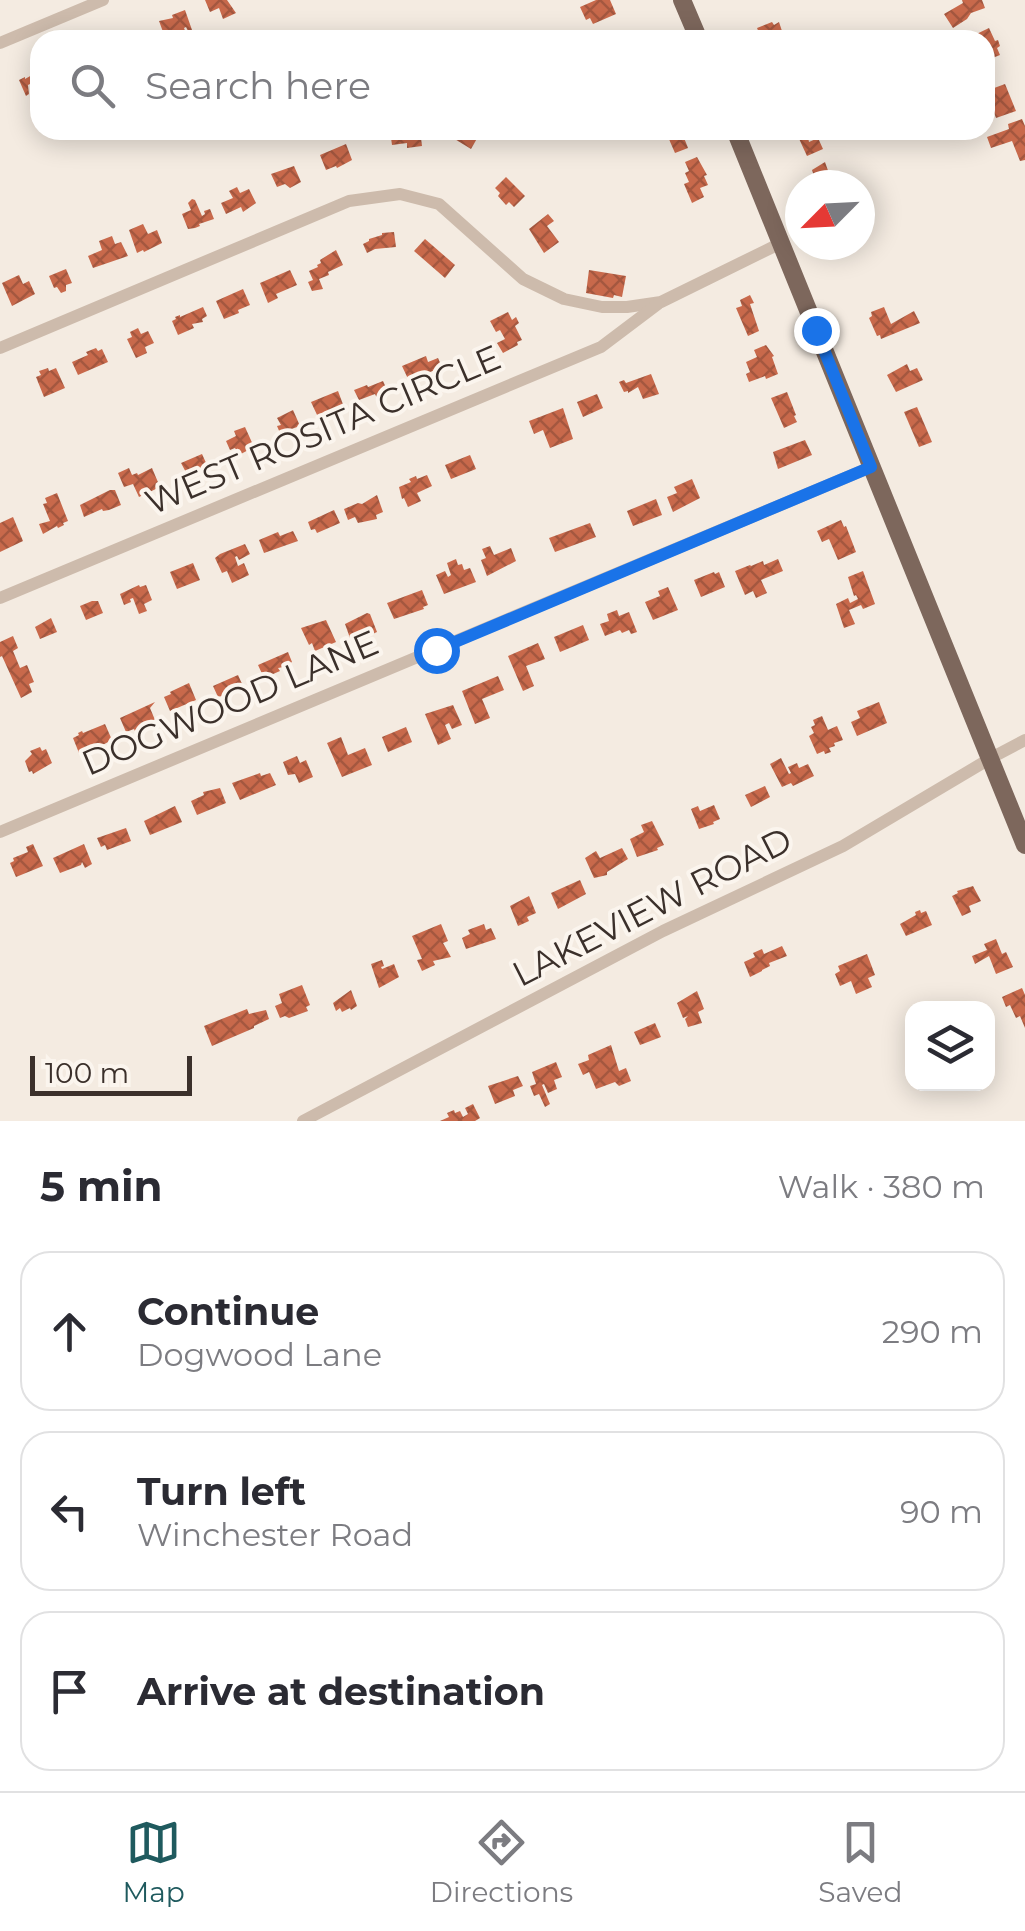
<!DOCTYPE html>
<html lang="en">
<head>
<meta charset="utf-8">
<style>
	:root { --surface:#fff; --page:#f7f7f7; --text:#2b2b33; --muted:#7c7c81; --line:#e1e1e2; --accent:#1f5a5e }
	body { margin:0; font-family:Montserrat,sans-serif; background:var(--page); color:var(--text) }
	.controls { position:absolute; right:30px; bottom:30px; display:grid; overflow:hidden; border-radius:20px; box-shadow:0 5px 25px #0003 }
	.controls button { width:90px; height:90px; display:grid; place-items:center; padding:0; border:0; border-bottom:2px solid var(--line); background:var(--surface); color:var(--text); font:50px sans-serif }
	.compass { position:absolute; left:785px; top:170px; width:90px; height:90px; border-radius:50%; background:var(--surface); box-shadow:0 5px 25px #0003; rotate:246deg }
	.scale { position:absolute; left:30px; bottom:25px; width:162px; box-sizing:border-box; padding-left:10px; border:5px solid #3b302b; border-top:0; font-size:28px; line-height:35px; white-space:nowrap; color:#3b302b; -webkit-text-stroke:8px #fbf5ee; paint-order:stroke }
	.stop { position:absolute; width:30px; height:30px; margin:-22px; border:8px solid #1a73e8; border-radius:50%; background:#fff }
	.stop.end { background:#1a73e8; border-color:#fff; box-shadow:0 2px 10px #0008 }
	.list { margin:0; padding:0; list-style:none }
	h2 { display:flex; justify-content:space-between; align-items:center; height:130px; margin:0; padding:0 40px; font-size:42px }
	h2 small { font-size:32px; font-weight:400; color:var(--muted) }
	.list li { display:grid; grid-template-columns:65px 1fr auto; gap:30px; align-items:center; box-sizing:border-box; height:160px; margin:0 20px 20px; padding:0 20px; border:2px solid var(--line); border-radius:30px }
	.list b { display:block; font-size:38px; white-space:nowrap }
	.list p { margin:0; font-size:32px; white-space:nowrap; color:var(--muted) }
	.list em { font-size:32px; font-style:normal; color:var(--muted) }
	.icon { flex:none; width:55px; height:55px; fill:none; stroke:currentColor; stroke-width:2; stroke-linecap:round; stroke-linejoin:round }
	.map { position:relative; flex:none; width:1025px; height:1121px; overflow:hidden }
	.search { position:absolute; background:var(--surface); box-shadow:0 5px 25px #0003; left:30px; right:30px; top:30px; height:110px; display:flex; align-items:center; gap:25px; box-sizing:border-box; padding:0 35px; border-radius:30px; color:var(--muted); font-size:38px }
	.sheet { height:670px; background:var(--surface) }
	nav { display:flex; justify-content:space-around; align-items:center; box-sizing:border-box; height:140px; border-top:2px solid var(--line); background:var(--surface); font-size:28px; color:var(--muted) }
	nav a { display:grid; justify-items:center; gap:5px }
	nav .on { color:var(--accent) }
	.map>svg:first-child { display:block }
	.building { fill:url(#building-cross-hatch) }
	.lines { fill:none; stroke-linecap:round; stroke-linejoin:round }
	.minor { stroke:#cdbbac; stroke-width:12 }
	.major { stroke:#7d675c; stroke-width:18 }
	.route { stroke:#1a73e8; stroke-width:12 }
	.labels { text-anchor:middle; stroke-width:8; stroke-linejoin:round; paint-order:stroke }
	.street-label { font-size:35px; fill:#3b302b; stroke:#fbf5ee }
</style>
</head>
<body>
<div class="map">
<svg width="1025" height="1121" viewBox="0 0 1025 1121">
	<defs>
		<pattern id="building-cross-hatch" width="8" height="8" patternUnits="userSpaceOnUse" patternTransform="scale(2.5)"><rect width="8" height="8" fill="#c8694b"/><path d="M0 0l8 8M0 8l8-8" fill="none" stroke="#a4573f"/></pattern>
	</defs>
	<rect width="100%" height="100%" fill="#f4ebe1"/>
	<!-- building -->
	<g class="building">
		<path d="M205,0H227L236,13L223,19L219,8L210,12Z"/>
		<path d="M596,0H610L616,14L593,24L590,18L586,20L580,7Z"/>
		<path d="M962,0H982L985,8L971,13L967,19L953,28L944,14L963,3Z"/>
		<path d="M185,10L192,30L188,31L186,27L184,28L187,36L177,40H166L159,21L173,18L172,15Z"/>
		<path d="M772,22L774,25L779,22L785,40H762L757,28Z"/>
		<path d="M989,28L995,41L998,40L1000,46L997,48L1000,55L985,61V40H964Z"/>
		<path d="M39,71L40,74V103L32,83L28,85L29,94L26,96L19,80L25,77V79Z"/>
		<path d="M1005,84L1016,111L996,118L986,91Z"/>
		<path d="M1022,119L1025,126V160L1020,161L1012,141L991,148L987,137L1009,129L1008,124Z"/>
		<path d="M420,130L422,146L407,148V143L392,145L390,131Z"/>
		<path d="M440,130H471L479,135L471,149Z"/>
		<path d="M665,130H681L688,148L675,153Z"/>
		<path d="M795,130H812L814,135L808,137L809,142L818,138L823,149L807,156Z"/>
		<path d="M346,144L352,160L337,168L336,166L326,170L320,155Z"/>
		<path d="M697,157L707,175L704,176L708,185L700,188L704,197L692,203L684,184L689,182L685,173L689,171L685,162Z"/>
		<path d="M825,162L833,185H808L816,182L812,170Z"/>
		<path d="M294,166L301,182L290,188L285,184L277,187L271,174Z"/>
		<path d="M506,177L525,196L514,207L509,202L506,205L498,196L500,193L495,188Z"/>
		<path d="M237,187L240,193L249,189L256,203L243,212L241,207L226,214L221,203L233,198L229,191Z"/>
		<path d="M192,199L195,200L202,216L205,214L204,211L210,209L214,219L199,224L200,226L195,228L188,229L182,214L191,210L188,203Z"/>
		<path d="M548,214L554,221L547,226L559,242L544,253L529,229Z"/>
		<path d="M143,224L148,234L157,230L162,243L144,252L143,250L137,253L129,230Z"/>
		<path d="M394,232L396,247L375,249L367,253L363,244L369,241V239L382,235V233Z"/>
		<path d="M112,236L115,244L121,242L128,256L93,268L88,256L102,250L99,241Z"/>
		<path d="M425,239L455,265L445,278L414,251Z"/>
		<path d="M336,250L343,265L328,272L329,275L319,279L323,289L312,291L308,282L313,280L309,271L318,267L317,265L321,263L320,260Z"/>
		<path d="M66,269L72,283L66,285V291L61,293L57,287L54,288L49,276Z"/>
		<path d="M290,270L297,285L276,294L278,298L268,303L260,283Z"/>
		<path d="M589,270L626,276L622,297L614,295L613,298L586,293Z"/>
		<path d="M19,275L23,284L29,281L35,294L12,306L2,283Z"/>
		<path d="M243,289L250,305L238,310L239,313L224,319L216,301Z"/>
		<path d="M750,295L754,303L750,304L759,331L748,336L736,308L742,306L740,300Z"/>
		<path d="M203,307L207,316L202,319L203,322L192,324L194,328L178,335L172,321L176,319L175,317L180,315V317Z"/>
		<path d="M884,307L891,324L914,311L920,323L881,339L880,335L877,336L869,318L872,316L871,312Z"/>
		<path d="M508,312L512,320L516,317L519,323L515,326L522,340L517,342L518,345L503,353L497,343L505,339L500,330L496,332L490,321Z"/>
		<path d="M138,328L141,334L148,331L154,343L145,347L147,353L136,358L127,339L132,337L130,332Z"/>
		<path d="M766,345L774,356L772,357L778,374L766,379L765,376L749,382L746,374L750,372L746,362L757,357L754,350Z"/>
		<path d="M96,348L98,351L102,349L108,362L78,375L72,362L88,355L86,352Z"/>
		<path d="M426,356L428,362L438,358L442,367L409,381L402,366Z"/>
		<path d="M907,364L910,371L917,368L923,380L896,392L887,375Z"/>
		<path d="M48,368L49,371L56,368L65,388L44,397L36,377L41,375L39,371Z"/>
		<path d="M651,374L659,394L643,399L638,387L628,393V391L624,392L619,382L624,380L626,383Z"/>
		<path d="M383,381L388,392L377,398L375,394L359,400L354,390L367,385L368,387Z"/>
		<path d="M338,391L344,407L318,417L311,402Z"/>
		<path d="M787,392L796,415L794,416L797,422L784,428L771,398Z"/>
		<path d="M597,394L603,408L583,417L577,402Z"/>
		<path d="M917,407L932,442L919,447L904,412Z"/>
		<path d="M563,408L573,439L550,448L543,430L534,434L529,421Z"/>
		<path d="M293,410L300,426L280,433L277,426L281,425L277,418Z"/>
		<path d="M245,427L254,447L239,455L235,448L230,450L226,441L236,436L234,431Z"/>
		<path d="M805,440L812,455L778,469L773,452Z"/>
		<path d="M202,454L207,465L198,469L200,473L189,478L181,463Z"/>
		<path d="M470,455L476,469L451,479L445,465Z"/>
		<path d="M129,468L132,475L137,473L138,475L152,468L160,487L139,497L133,484L124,487L118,473Z"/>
		<path d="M427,475L432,486L417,493L421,501L408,507L404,498L402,499L399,487L411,482L409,479L416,476L417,479Z"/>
		<path d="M692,479L700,498L673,512L667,497L677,493L674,487Z"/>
		<path d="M110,490H115L121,505L109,510L103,511L102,509L84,517L80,505Z"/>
		<path d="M57,493L68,521L63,523L64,525L58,528L57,526L43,534L39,524L50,521L43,504L47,503L45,498Z"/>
		<path d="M377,495L383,512L376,515L377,519L358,523L355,517L348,520L344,509L358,503L362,504Z"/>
		<path d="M656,499L662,515L633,526L627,511Z"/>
		<path d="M334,510L340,523L317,533L315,529L311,530L308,522Z"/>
		<path d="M13,517L23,541L0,552V523Z"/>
		<path d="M841,520L844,527L846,526L856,552L838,560L829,539L822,542L817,531Z"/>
		<path d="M590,523L596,537L555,552L549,538Z"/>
		<path d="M293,531L298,541L264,553L259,540L278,532L280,536Z"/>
		<path d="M245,544L250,554L239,560L237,556L235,557L238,566L244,563L249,575L232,583L227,571L222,573L215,558L220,554Z"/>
		<path d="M490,546L494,555L511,548L516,561L487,576L481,560L486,558L482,549Z"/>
		<path d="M456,559L458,565L462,564L464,570L470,568L476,582L444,594L436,575L445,571L448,577L451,575L447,563Z"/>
		<path d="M778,559L783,571L761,580L767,593L756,598L753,591L745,595L735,571L750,565L751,566L763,561L764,565Z"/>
		<path d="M193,563L200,580L177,589L170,572Z"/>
		<path d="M863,571L875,604L863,609L861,605L849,610L855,624L844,628L836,604L848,598L850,603L858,599L856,595L854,596L848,577Z"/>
		<path d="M714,572L715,574L719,572L725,587L701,597L694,580Z"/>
		<path d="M139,585L140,587L146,585L152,600L144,604L147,611L139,614L133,598L130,599L131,602L124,605L120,594Z"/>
		<path d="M668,587L678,610L653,620L645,602L660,596L658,591Z"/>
		<path d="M422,590L428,605L423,607L424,609L394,619L387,603Z"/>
		<path d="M92,601H98L103,613L86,620L80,606Z"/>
		<path d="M617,610L619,616L629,612L637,632L631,634L629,630L622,633L620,630L605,636L600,624L609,621L607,614Z"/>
		<path d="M367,613L370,614L377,632L368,636L363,632L350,638L345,624Z"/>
		<path d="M51,618L57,632L40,639L35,627Z"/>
		<path d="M326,620L336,642L315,651L312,643L309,645L301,628Z"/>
		<path d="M583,625L589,640L560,652L554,637Z"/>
		<path d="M13,636L18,648L13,651L20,668L27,665L34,682L29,684L32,692L21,698L2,656L0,657V642Z"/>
		<path d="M538,643L545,659L526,666L534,686L523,691L508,656Z"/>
		<path d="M288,652L292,662L288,664L289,666L278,668L280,671L264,678L258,665Z"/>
		<path d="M238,675L243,686L238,688L239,691L218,697L213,686Z"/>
		<path d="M498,676L504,690L482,699L490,718L475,724L462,691Z"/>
		<path d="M189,683L196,700L170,711L164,697L171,694L170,692L174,690Z"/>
		<path d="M155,702L150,708L155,720L143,725L144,730L136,733L134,729L126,732L120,718Z"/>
		<path d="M879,702L887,723L857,736L851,722L860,718L857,711Z"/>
		<path d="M453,705L462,725L452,729L449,723L445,725L451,739L438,745L425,714Z"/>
		<path d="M822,716L828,730L837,726L843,740L834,743L835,746L829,748L831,752L825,754L824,751L817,754L809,736L814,733L811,727L815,725L813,720Z"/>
		<path d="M105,724L112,740L93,750L92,748L79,753L73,738L79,735L78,733L82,731L83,733Z"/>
		<path d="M406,727L412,742L388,752L382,737Z"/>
		<path d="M341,737L348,755L365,748L372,765L342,777L327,743Z"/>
		<path d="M40,747L42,751L46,749L52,763L33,774L32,771L29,772L25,761L32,754L30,751Z"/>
		<path d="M297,756L300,763L306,760L313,777L299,783L295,774L288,775L283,762Z"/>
		<path d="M781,758L789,774L791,773L788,767L797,763L799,768L808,764L814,776L793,786L791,783L782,787L770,764Z"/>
		<path d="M260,773L261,776L270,773L276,785L240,800L232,783Z"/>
		<path d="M765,786L770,797L751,807L745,795Z"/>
		<path d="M220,788L226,803L197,815L191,801L204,795L203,792Z"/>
		<path d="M714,805L720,819L713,822L714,824L699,829L691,809L698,806L700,811Z"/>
		<path d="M175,806L182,822L150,835L144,821Z"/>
		<path d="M652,821L664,845L657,848L658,850L637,857L630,839L644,832L641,825Z"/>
		<path d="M126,828L131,841L107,850L105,845L101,847L97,838Z"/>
		<path d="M33,844L43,866L16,877L10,863L14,861L13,858L28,852L26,847Z"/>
		<path d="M84,844L92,864L85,868L82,862L81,865L60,873L53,858Z"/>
		<path d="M622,848L628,859L607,872V875L594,878L585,858L596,851L600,858Z"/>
		<path d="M580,880L586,894L558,909L551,893Z"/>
		<path d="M973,886L981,901L969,906L971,912L962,916L952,896L958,893L957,891Z"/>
		<path d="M529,896L536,913L527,917L529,921L518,926L510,906Z"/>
		<path d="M920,910L921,913L926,911L932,925L906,936L900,924L916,915L915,912Z"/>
		<path d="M441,924L448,941L443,943L451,957L433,961L435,965L422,971L417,960L422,959L412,936Z"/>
		<path d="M484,924L486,930L491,928L496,939L466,949L462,938L470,934L468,930Z"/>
		<path d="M996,939L1002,954L1006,952L1013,967L996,974L989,956L975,964L972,956L987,950L984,944Z"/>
		<path d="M782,946L787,956L769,963L770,966L762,970V971L750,977L744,962L755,957L753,953L762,949L764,954Z"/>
		<path d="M867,954L875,975L868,978L872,987L856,994L851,981L840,986L835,974L840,971L838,966Z"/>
		<path d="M382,960L384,966L381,967L382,969L394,964L399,977L379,988L371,964Z"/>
		<path d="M302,985L310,1005L306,1007L308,1011L289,1018L285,1016L280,1018L275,1006L282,1003L279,994Z"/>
		<path d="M1022,988L1025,995V1028L1020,1016L1016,1018L1010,1005L1006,1007L1002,997Z"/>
		<path d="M351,990L357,1006L351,1010L350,1008L342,1012L340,1008L336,1011L333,1003Z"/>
		<path d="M697,991L704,1009L698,1012L702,1023L688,1027L685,1019L688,1016L683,1018L677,1003Z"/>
		<path d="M247,1009L249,1014L266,1010L269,1019L254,1026V1028L212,1046L204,1026Z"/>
		<path d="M655,1023L661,1037L640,1045L634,1032Z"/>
		<path d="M611,1045L619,1071L626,1068L631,1081L619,1086L615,1082L596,1089L589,1072L583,1075L578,1064L589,1060L588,1055Z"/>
		<path d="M556,1062L562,1077L554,1080L557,1089L548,1093L544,1084L542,1085L550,1104L545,1107L539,1094L534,1096L530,1086L536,1084L532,1072Z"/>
		<path d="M518,1076L523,1086L513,1090L515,1096L495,1104L488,1086Z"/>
		<path d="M473,1104L480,1118L475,1121H440L449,1117L447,1113L454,1110L455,1113L460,1111L463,1117L468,1114L465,1108Z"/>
	</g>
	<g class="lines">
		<!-- minor -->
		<g class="minor">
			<path d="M0,43L103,0"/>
			<path d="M0,348L349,201L400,194L439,204L523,279L564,299L602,307H627L661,302L781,243"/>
			<path d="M0,598L601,347L658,304"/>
			<path d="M0,832L871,467"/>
			<path d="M303,1121L663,931L843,846L991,758L1025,740"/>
		</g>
		<!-- major -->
		<g class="major">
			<path d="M682,0L699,40"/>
			<path d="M735,130L1025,845"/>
		</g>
	</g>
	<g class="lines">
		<!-- route -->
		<path class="route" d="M436,650L871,467L816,330"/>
	</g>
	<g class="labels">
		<!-- street labels -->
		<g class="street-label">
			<text transform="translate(323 430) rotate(-23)" y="12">WEST ROSITA CIRCLE</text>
			<text transform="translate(230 703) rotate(-23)" y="12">DOGWOOD LANE</text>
			<text transform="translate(652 907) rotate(-27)" y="12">LAKEVIEW ROAD</text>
		</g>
	</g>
</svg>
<div class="controls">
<button><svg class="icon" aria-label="layers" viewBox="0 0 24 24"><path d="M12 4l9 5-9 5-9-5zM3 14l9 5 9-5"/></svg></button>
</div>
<svg class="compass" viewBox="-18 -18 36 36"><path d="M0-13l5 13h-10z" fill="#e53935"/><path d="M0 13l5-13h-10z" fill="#7c7c81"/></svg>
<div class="scale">100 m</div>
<div class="stop" style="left:436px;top:650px"></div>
<div class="stop end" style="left:816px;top:330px"></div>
<div class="search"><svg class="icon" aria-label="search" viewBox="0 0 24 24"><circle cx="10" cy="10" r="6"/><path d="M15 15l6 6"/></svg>Search here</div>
</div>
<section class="sheet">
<h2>5 min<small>Walk · 380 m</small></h2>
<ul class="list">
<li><svg class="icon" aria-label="ahead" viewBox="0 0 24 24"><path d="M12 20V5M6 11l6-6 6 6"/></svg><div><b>Continue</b><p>Dogwood Lane</p></div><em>290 m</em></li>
<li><svg class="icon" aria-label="left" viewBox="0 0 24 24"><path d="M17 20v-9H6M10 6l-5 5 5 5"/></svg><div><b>Turn left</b><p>Winchester Road</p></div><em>90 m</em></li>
<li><svg class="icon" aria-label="arrive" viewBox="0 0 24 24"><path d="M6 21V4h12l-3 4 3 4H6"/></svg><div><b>Arrive at destination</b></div></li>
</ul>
</section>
<nav>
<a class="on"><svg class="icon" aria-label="map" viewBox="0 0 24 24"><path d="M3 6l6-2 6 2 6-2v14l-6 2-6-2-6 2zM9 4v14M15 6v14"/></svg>Map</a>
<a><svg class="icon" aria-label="directions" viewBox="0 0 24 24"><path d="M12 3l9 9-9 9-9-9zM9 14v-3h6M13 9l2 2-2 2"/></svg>Directions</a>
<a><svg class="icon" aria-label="saved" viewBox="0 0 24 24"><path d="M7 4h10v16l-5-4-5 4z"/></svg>Saved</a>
</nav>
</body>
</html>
